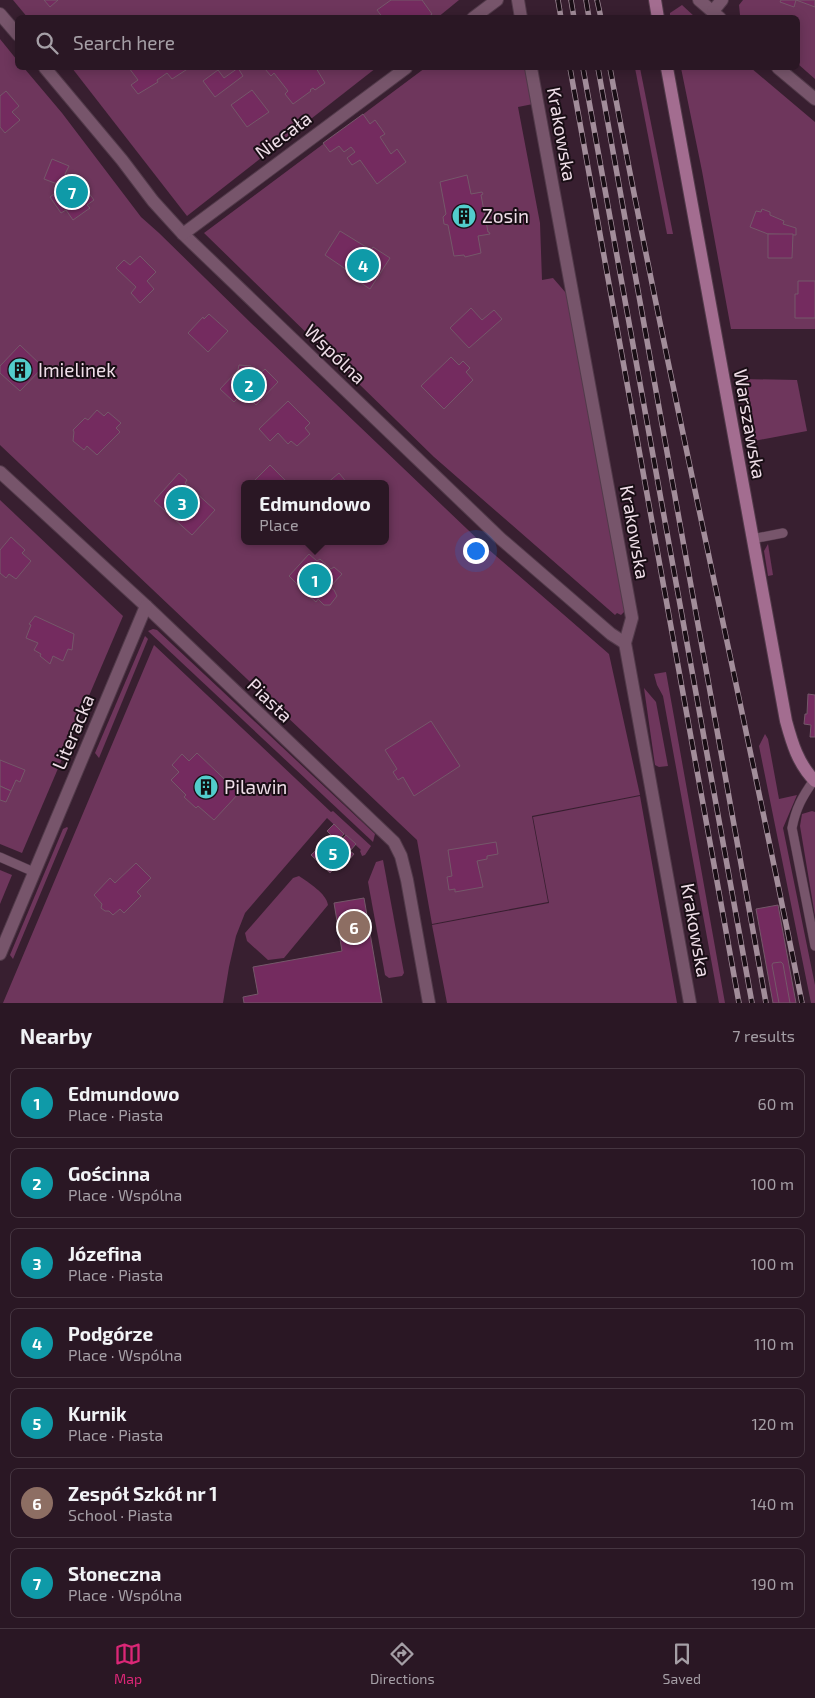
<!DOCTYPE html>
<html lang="en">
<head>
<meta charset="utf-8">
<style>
	:root { --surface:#2a1724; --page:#32202c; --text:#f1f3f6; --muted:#a59fa6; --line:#463641; --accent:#db2777 }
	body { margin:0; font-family:"Exo 2",sans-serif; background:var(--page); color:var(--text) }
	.you { position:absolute; left:475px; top:550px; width:18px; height:18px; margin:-12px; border:4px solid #fff; border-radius:50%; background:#1a73e8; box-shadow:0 0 0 8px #1a73e833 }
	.badge { display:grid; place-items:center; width:32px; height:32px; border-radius:50%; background:var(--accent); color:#fff; font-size:16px; font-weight:700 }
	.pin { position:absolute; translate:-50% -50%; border:2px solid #fff; box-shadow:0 1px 5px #0006 }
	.popup { position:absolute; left:241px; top:480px; width:148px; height:65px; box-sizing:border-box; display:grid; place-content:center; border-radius:8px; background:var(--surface); filter:drop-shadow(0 1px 4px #0005); font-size:16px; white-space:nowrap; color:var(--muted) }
	.popup b { font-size:19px; color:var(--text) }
	.popup::after { content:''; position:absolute; left:50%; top:100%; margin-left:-10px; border:10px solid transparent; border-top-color:var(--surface) }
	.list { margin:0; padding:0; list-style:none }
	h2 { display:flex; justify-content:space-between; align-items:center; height:65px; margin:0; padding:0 20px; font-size:21px }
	h2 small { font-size:16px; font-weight:400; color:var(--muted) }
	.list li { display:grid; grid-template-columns:32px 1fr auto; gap:15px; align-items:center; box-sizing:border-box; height:70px; margin:0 10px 10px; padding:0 10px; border:1px solid var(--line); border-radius:8px }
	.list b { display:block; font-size:19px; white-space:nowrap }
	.list p { margin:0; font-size:16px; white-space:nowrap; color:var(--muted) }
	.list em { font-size:16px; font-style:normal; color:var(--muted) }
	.icon { flex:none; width:28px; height:28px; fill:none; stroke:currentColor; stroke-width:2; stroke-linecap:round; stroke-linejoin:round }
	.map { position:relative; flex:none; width:815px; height:1003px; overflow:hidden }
	.search { position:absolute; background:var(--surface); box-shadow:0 2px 12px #0003; left:15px; right:15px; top:15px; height:55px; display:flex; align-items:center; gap:12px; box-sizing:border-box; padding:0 18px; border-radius:8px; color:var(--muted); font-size:19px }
	.sheet { height:625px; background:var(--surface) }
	nav { display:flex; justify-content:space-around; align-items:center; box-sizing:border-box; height:70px; border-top:1px solid var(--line); background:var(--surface); font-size:14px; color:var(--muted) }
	nav a { display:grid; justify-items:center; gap:2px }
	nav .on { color:var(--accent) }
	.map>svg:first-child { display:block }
	.green { fill:#6e365c; fill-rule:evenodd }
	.building { fill:#742b5f; stroke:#75586a }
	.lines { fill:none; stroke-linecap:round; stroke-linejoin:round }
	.lane-casing { stroke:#523a4a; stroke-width:10 }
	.street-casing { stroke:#523a4a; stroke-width:14 }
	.secondary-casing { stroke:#523a4a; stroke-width:14 }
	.lane { stroke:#77556b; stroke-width:9 }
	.street { stroke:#77556b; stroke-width:12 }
	.secondary { stroke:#a36d90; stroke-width:12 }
	.rail-casing { stroke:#a28d9a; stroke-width:5.5 }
	.rail { stroke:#190e15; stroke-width:4; stroke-dasharray:11; stroke-linecap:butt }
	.labels { text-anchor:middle; stroke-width:4; stroke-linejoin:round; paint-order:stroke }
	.street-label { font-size:19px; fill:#efdee8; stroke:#190e15 }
	.poi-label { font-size:19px; fill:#efdee8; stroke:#190e15; text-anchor:start }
</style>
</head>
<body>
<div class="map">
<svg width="815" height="1003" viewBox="0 0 815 1003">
	<rect width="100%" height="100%" fill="#381f30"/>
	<!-- green -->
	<g class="green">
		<path d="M13,0H459L437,18H28Z"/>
		<path d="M743,0H815V79L798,64V18L743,17L740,15L739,5Z"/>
		<path d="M682,5L695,17H670V13Z"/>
		<path d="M0,39L17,60L18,68H24L62,113L141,217L159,233L251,323L488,549L609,654L640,795L532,816L548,902L432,924L417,840L0,445ZM245,484H385V541H245Z"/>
		<path d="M72,68H376L187,216Z"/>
		<path d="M425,68H525L533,104L518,107L540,223L542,280L553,278L566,293L625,611L621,615L617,613L615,615L434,457L204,233Z"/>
		<path d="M635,68H640L673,234H667Z"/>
		<path d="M681,68H751L815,122V329H731L702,171Z"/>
		<path d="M743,379L797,380L807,431L754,441Z"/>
		<path d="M0,500L123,616L22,853L0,844Z"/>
		<path d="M768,544L773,575L768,576L764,551Z"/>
		<path d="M153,629L157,630L375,834L373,842L148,631Z"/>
		<path d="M145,636L148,639L99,758L95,753Z"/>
		<path d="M154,645L331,812L333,811L371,846L365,855L362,856L360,851L361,850L327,818L245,913L236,936L229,967L223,1003H3Z"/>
		<path d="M666,672L725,1003H719L663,696L657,685L654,674Z"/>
		<path d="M644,688L656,702L668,766L659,767L655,765Z"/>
		<path d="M765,734L768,739L779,799L797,795L783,828L815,985V1003H811L759,746Z"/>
		<path d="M640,796L677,1003H447L432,925L549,903L533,817Z"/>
		<path d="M812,811L815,812V916L800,826L802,814Z"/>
		<path d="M67,827L68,828L13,959L10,955L63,829Z"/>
		<path d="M383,860L404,973L402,976L389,978L385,975L368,882L376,862Z"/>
		<path d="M0,870L12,875L0,904Z"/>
		<path d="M299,876C308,882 327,894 328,905L284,958L268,960L247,941L245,933L293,878Z"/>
	</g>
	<!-- building -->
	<g class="building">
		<path d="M44,0H58L50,7Z"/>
		<path d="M391,0H422L432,14L427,18H383L377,10Z"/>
		<path d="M781,0H796L794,7L780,2Z"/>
		<path d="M796,0H815V7Z"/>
		<path d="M129,68H189L172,79L167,73L157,80L158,82L138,94L131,85L138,80Z"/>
		<path d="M238,68L243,76L215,97L203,81L218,70L224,78Z"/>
		<path d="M267,68H316L325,83L315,90L313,88L310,90L311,91L293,104L285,94L288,91L274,73L271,76L265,69Z"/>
		<path d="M252,90L269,112L247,127L231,105Z"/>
		<path d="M6,91L19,106L12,112L20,120L5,133L0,127V96Z"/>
		<path d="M363,114L370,124L375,120L385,134L380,137L391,154L397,149L406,162L377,184L360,160L352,165L347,158L355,152L351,147L344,152L339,146L330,152L323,143Z"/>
		<path d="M52,159L69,166L65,174L72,182L77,177L94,200L87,205L90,208L73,220L66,210L61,213L50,197L62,188L60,185L44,179Z"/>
		<path d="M467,175L471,194L482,192L483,194L481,195L488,232H489L490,234L478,236L481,253L465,257L464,255L454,256L448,225L444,224L443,217L446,214L440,182Z"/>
		<path d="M762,209L770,212V215L784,221L783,224L796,228V235L768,234L750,227L756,211L761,212Z"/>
		<path d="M340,231L371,250L373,247L390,258L370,289L349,275L350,272L325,255Z"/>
		<path d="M768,234H793L792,258H768Z"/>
		<path d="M140,256L156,272L147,281L154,289L140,303L131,293L136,287L116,268L124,260L130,265Z"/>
		<path d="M798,281H815V318H795V294H798Z"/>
		<path d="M471,308L482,320L494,310L502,319L469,348L450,328Z"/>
		<path d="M209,314L228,331L208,352L188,333L203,317L204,319Z"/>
		<path d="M20,345L43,367L20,391L0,373V366Z"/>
		<path d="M451,357L459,365L463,361L470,368L466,372L473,380L444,409L421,386Z"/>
		<path d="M239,365L251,366V371L257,376L265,369L278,382L256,405L243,392L234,402L220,389L238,370Z"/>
		<path d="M288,401L310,423L305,428L310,434L297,446L291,441L288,444L278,433L270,441L259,429Z"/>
		<path d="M97,410L104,416L108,412L121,423L116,428L120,432L97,455L87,446L84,450L73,441L74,432L73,430L85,418L88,420Z"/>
		<path d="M270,465L289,484L252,483Z"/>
		<path d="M179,473L187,480L185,483L215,510L192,535L154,501Z"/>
		<path d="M339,473L348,484H326Z"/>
		<path d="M11,537L25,550L22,553L31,561L16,579L9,574L6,578L0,573V550Z"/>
		<path d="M309,554L317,561L320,559L331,569L334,567L342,574L330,587L334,590L337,596L330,605H324L318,599L316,602L297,585V584L289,576Z"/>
		<path d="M35,616L74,634L72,650L68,649L63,661L53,656L50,664L40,656L41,654L34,650L38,643L26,638L31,625L29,624Z"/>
		<path d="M808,694L815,695V737H810L811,725L804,724L805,714H807Z"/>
		<path d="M431,721L460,766L414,796L403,777L398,780L393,772L397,769L385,750Z"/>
		<path d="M197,753L239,793L214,820L198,806L196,808L184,797L186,795L171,780L179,772L172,765L182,754L189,761Z"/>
		<path d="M0,760L25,770L20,782L16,780L11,791L0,786Z"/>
		<path d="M0,786L11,791L6,802L0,800Z"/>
		<path d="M334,824L344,834L337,841L327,831Z"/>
		<path d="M346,835L356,844L350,851L354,854L348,861L344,857L330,873L311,855L322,844L331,852Z"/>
		<path d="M496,842L498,854L487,856V859L477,861L483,887L455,892V889L449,890L447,877L452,876L448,850Z"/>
		<path d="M136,863L151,878L137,892L141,896L124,913L120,909L113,915L109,911H105L101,908L102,904L94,895L110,878L115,883Z"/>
		<path d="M364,898L382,1003H244L243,997L258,994L253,967L342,951L334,903Z"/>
		<path d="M778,905L796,1003H773L756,909Z"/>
		<path d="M781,962L783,964L790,1003H779L772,965L773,963Z"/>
	</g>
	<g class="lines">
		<defs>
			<g id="lane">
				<path d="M752,539L783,533"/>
				<path d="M814,780C802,797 796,808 792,828L815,946"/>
				<path d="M0,857L34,872"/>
			</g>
			<g id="street">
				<path d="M518,0L521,18"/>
				<path d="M699,0L720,18"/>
				<path d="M713,11L722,0"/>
				<path d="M0,14L18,35"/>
				<path d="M473,18L497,0"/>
				<path d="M45,68L122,160L153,201L183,234L501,539L611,634L625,643"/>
				<path d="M531,68L632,618L625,643L690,1003"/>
				<path d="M778,68L815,99"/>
				<path d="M183,234L406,68"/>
				<path d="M0,472L146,606L394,842L401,856L407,880L429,1003"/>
				<path d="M0,954L146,606"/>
			</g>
			<g id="secondary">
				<path d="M655,0L658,18"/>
				<path d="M667,68L786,721C792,743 798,764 815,781"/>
			</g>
		</defs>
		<!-- lane casing -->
		<use href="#lane" class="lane-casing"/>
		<!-- street casing -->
		<use href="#street" class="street-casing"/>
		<!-- secondary casing -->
		<use href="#secondary" class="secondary-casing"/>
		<!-- lane -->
		<use href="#lane" class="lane"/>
		<!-- street -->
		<use href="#street" class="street"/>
		<!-- secondary -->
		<use href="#secondary" class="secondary"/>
		<defs>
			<g id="rail">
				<path d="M558,0L561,18"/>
				<path d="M571,0L574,18"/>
				<path d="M586,0L589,18"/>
				<path d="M597,0L601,18"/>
				<path d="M570,68L739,1003"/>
				<path d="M583,68L752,1003"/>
				<path d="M598,68L766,1003"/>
				<path d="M610,68C668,380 740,691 802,1003"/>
			</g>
		</defs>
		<!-- rail casing -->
		<use href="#rail" class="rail-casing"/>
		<!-- rail -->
		<use href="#rail" class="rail"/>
	</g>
	<!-- icons -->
	<defs>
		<symbol id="building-disc" viewBox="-11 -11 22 22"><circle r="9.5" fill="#52cdcc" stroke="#190e15"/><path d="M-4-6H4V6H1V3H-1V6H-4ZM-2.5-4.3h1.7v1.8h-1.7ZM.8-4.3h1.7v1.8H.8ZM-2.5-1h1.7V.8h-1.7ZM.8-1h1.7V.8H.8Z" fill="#111"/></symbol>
	</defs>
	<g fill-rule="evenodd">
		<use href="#building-disc" x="450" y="202" width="28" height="28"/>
		<use href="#building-disc" x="6" y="356" width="28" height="28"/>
		<use href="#building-disc" x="192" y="773" width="28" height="28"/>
	</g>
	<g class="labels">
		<!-- street labels -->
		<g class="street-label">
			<text transform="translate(562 134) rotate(80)" y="7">Krakowska</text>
			<text transform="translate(283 135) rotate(-37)" y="7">Niecała</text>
			<text transform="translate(335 354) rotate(44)" y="7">Wspólna</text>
			<text transform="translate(750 424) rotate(80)" y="7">Warszawska</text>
			<text transform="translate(635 532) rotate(80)" y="7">Krakowska</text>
			<text transform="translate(270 700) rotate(44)" y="7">Piasta</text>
			<text transform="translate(73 732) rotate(-67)" y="7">Literacka</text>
			<text transform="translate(696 930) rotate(80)" y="7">Krakowska</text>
		</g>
		<!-- poi labels -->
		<g class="poi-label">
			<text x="482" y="223">Zosin</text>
			<text x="38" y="377">Imielinek</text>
			<text x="224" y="794">Pilawin</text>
		</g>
	</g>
</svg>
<div class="you"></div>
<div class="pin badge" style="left:315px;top:580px;background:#0f9aa8">1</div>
<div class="popup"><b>Edmundowo</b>Place</div>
<div class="pin badge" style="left:249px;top:385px;background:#0f9aa8">2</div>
<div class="pin badge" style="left:182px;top:503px;background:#0f9aa8">3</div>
<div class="pin badge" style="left:363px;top:265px;background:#0f9aa8">4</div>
<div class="pin badge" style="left:333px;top:853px;background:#0f9aa8">5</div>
<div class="pin badge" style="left:354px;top:927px;background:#8d6e63">6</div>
<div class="pin badge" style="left:72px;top:192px;background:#0f9aa8">7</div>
<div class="search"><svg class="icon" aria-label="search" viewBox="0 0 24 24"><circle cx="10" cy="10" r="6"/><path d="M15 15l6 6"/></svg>Search here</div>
</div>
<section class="sheet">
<h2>Nearby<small>7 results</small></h2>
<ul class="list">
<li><span class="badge" style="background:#0f9aa8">1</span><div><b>Edmundowo</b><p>Place · Piasta</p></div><em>60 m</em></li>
<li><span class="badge" style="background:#0f9aa8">2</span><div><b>Gościnna</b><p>Place · Wspólna</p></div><em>100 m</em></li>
<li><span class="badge" style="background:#0f9aa8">3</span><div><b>Józefina</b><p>Place · Piasta</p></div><em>100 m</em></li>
<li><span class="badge" style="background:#0f9aa8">4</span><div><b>Podgórze</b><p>Place · Wspólna</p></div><em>110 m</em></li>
<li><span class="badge" style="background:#0f9aa8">5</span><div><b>Kurnik</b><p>Place · Piasta</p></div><em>120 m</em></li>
<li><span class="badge" style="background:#8d6e63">6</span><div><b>Zespół Szkół nr 1</b><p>School · Piasta</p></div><em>140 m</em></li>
<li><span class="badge" style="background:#0f9aa8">7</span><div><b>Słoneczna</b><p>Place · Wspólna</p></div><em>190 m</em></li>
</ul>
</section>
<nav>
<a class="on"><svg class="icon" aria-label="map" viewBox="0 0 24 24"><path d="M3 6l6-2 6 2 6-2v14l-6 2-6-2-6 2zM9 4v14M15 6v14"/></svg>Map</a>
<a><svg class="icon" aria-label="directions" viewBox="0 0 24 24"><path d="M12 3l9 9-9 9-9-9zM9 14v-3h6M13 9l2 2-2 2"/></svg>Directions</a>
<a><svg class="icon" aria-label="saved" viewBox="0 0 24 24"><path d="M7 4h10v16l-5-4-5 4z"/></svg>Saved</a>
</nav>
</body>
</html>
